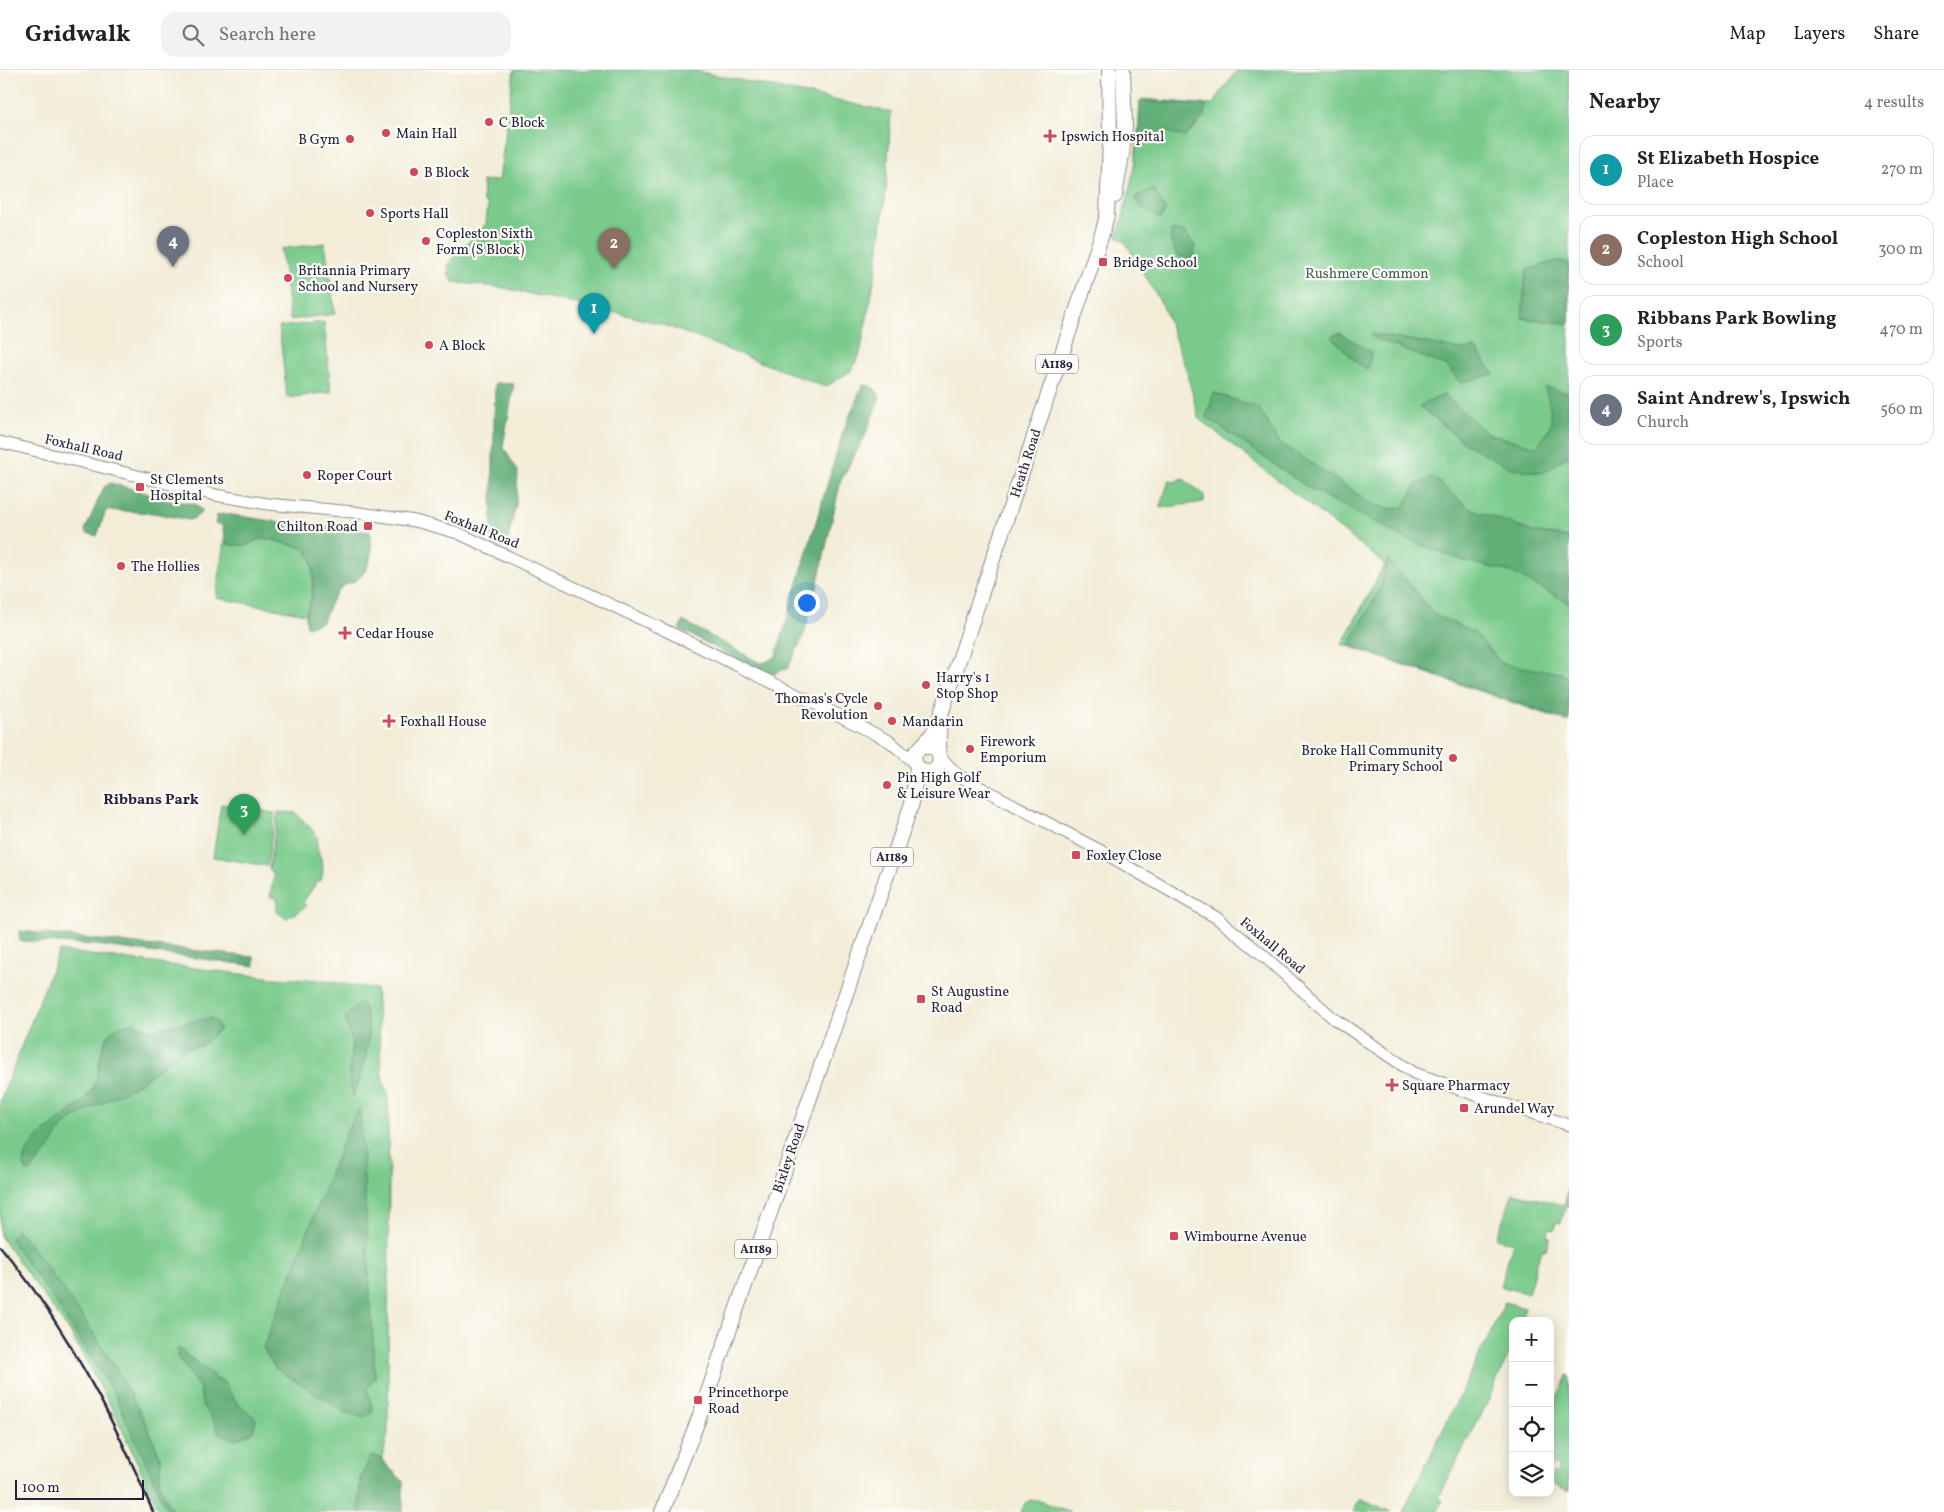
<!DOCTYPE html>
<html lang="en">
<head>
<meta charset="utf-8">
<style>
	:root { --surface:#fff; --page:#f2f2f2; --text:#222; --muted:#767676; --line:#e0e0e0; --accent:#d1495b }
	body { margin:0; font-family:Vollkorn,serif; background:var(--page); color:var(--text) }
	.controls { position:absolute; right:15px; bottom:15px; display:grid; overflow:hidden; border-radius:10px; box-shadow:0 2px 12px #0003 }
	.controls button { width:45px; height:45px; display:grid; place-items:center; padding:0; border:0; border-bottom:1px solid var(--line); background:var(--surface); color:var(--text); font:25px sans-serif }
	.scale { position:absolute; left:15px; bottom:12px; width:129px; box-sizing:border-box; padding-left:5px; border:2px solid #22223b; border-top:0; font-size:14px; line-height:18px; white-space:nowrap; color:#22223b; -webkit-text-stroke:4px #fdfcf7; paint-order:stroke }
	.you { position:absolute; left:806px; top:532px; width:18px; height:18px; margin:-12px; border:4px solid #fff; border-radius:50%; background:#1a73e8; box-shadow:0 0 0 8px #1a73e833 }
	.badge { display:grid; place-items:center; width:32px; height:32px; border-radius:50%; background:var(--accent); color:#fff; font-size:16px; font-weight:700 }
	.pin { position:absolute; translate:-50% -41px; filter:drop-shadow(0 1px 2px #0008) }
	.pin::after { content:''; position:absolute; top:26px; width:18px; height:15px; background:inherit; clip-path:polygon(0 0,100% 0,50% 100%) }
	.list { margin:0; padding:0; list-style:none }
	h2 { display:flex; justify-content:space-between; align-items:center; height:65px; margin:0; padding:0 20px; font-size:21px }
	h2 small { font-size:16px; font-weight:400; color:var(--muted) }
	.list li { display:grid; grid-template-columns:32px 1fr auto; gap:15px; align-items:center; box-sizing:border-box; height:70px; margin:0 10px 10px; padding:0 10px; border:1px solid var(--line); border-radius:15px }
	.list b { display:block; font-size:19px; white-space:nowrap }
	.list p { margin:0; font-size:16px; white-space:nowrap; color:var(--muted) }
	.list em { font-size:16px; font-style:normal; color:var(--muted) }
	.icon { flex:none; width:28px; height:28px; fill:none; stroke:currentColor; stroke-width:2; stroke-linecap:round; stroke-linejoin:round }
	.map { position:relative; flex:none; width:1569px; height:1442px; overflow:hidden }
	header { display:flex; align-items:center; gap:30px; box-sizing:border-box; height:70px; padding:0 25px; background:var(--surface); border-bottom:1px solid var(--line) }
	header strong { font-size:24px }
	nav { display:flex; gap:28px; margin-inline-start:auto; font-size:18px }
	.search { width:350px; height:45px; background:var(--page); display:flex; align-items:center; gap:12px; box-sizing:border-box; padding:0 18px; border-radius:15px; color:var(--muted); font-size:19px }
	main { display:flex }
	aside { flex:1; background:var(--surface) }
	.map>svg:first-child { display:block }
	.green { fill:#79ca8b; stroke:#4e7663 }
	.forest { fill:#62ae77; stroke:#426859 }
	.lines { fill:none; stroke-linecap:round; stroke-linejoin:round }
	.secondary-casing { stroke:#8a888a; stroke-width:13 }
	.primary-casing { stroke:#8a888a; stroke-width:16 }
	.secondary { stroke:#fff; stroke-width:11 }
	.primary { stroke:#fff; stroke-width:14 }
	.rail { stroke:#22223b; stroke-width:2.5 }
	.poi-dot { fill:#d1495b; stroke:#fdfcf7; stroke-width:2 }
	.labels { text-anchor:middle; stroke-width:4.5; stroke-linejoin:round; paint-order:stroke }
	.shield { fill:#fdfcf7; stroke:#646373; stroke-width:1 }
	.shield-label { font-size:12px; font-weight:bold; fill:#22223b }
	.poi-label { font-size:14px; fill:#22223b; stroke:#fdfcf7; text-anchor:start }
	.park-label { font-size:14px; fill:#405d57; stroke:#fdfcf7 }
	.street-label { font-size:14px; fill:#22223b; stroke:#fdfcf7 }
	.neighbourhood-label { font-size:15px; font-weight:bold; fill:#22223b; stroke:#fdfcf7 }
</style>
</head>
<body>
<header>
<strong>Gridwalk</strong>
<div class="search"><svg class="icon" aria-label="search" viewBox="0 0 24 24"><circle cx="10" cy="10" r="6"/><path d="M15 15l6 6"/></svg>Search here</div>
<nav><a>Map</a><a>Layers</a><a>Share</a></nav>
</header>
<main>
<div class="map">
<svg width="1569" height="1442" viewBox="0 0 1569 1442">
	<rect width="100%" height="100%" fill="#fdfcf7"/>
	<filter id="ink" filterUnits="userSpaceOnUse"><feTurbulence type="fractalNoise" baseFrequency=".02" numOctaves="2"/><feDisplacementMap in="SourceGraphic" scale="10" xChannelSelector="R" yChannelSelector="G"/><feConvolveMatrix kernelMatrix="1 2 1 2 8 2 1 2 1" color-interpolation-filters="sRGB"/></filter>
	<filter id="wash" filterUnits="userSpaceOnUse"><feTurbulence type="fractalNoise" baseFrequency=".0096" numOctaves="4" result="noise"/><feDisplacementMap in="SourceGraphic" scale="20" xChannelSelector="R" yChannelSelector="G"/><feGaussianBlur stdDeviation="1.12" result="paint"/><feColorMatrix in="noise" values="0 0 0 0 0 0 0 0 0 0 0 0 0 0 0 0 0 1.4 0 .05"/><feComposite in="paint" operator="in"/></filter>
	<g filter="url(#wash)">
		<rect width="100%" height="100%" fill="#f3edd8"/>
		<!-- green -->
		<g class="green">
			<path d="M514,0H692L891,42L886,120L876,201L860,284L851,301L825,317L664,255L626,245L504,218L453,212L448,203L449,192L486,154L488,134L483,132L482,111L499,110Z"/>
			<path d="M1237,0H1569V652L1342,574L1385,494L1199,349L1186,299L1163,236L1125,172L1117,167C1132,118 1138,82 1140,31L1143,29L1212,35Z"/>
			<path d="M325,173L335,244L290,250L281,179Z"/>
			<path d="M324,252L331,322L287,328L279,257Z"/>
			<path d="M1182,408L1202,423L1204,425V432L1160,438L1169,410L1174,412Z"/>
			<path d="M258,469H269L303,478C320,489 312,528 306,544L216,528L224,470L232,476Z"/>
			<path d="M221,734L275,743L267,796L213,787Z"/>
			<path d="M278,742L296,743L310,757L318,768C313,782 328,790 321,811L317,812L303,832L306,836L300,841L286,848L277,842V828L270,827L274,805L269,798Z"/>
			<path d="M59,881L273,908L318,910L376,919L382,1006L388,1024L389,1108L388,1363L382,1389L383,1442H160L116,1346L70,1262L0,1166V1031Z"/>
			<path d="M1568,1119L1569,1136L1566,1135L1561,1153L1556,1152L1554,1160L1549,1159L1547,1166L1550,1167L1546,1180L1543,1179L1536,1195L1528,1224L1500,1216L1513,1173L1496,1168L1513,1123L1564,1135Z"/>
			<path d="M1505,1232L1525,1238L1522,1251H1513V1275L1479,1350H1477L1439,1428L1443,1431L1437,1442H1403Z"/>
			<path d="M1567,1305L1569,1306V1421L1550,1412L1553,1402L1556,1403L1559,1398L1552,1395L1550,1399V1353L1552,1349L1550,1343Z"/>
			<path d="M1360,1428L1391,1442H1353Z"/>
			<path d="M1031,1430H1037L1070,1442H1021L1025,1433Z"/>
		</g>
		<!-- forest -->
		<g class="forest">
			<path d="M1140,31L1206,35L1205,46L1185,67L1165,61L1138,77Z"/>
			<path d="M1153,119L1166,140L1160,149L1139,136L1136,127L1147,121Z"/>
			<path d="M1171,161H1184L1195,176L1194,189L1177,186L1170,169Z"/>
			<path d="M1556,191L1569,193V254L1522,248L1526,200Z"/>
			<path d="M1340,263L1371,282L1368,299L1358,294L1331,266Z"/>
			<path d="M1371,264L1422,272L1460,280L1475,278L1494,304L1460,313L1448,297L1372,267Z"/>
			<path d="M495,313L514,314L503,376L518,402L516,435L507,472L498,477L491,473Z"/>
			<path d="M866,315C873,316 877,320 880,327L864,368L841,410L816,521L803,567L788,598L771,605L757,599L679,559L683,551L760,593L766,592L776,586L842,365L862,316Z"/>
			<path d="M1545,317L1569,323V385L1543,403L1511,398L1466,374L1419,336L1444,325L1487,363L1536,377C1558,355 1551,344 1545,317Z"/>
			<path d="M1214,323L1259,338L1279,372L1374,435L1396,439L1404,437L1416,415L1433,407L1469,438L1533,462L1569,468V533L1511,502L1461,490L1409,470L1307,417L1206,347Z"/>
			<path d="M111,413L169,430L196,434L203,441L195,448L189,450L154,443L106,440L97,466L86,463L85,460L104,417Z"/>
			<path d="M225,444L300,455L370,462C373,480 372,497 358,509C352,514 346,512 338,521C331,529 327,543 322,552L307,557C307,554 305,549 306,545C306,540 310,535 311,530C315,516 316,486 303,478L269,469H258L247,476L226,474L222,455L215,454L217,445Z"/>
			<path d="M1388,489L1435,545L1475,563L1502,594L1561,603L1569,608V650L1349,575L1380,519Z"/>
			<path d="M19,861L254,887L255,896L96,875L20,871Z"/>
			<path d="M361,931C377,962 364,997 353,1027L349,1007L352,971L346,952V947Z"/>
			<path d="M211,948L216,951L220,959L201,976L186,978L140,1013L70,1050L61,1059L51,1076L31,1101L27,1102L23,1093C31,1061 69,1049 89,1024C104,1005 94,968 120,956C124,954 130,954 135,953L148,960Z"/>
			<path d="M360,1038L375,1308L367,1318L373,1341L364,1348L345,1342L275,1298L263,1278L346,1063Z"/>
			<path d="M17,1160L27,1171C78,1239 127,1305 159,1384C163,1394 159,1401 159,1411C159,1417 170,1436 173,1442H168L116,1327L55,1232L10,1169Z"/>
			<path d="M178,1278L212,1304L213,1308L223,1311L238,1334L256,1349L253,1362L234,1370L219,1363L211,1346L203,1337L199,1317L177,1286Z"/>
			<path d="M371,1386L379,1387L403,1411V1442H359L360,1409Z"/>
		</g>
	</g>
	<g filter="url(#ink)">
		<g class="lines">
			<defs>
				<g id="secondary">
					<path d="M0,372L215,425L268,434L353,442L415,451L458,463L673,564L832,642L889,671L914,692"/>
					<path d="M939,686L959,706L1101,781L1217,848L1264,886L1333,948L1414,1003L1479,1026L1569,1055"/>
				</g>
				<g id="primary">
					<path d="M1115,126L1122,85L1125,56L1123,0"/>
					<path d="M921,677L934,662L942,641L1103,161L1107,145L1110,72L1109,0"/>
					<path d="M938,682L932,677H921L915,683C911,700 932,709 939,695C940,691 938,664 940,655"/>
					<path d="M662,1442L699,1348L912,733L917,697"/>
				</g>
			</defs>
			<!-- secondary casing -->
			<use href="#secondary" class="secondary-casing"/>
			<!-- primary casing -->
			<use href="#primary" class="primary-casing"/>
			<!-- secondary -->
			<use href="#secondary" class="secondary"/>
			<!-- primary -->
			<use href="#primary" class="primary"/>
			<!-- rail -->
			<path class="rail" d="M0,1176C63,1251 116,1352 153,1442"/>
		</g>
	</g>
	<!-- markers -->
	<g class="poi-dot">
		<circle cx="489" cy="52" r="5"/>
		<circle cx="386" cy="63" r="5"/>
		<path d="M1047.5 58.5h5v5h5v5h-5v5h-5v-5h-5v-5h5z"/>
		<circle cx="350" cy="69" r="5"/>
		<circle cx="414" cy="102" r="5"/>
		<circle cx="370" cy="143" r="5"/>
		<circle cx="426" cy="171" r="5"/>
		<rect x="1098" y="187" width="10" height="10" rx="2.5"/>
		<circle cx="288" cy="208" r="5"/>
		<circle cx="429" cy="275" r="5"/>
		<circle cx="307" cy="405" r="5"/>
		<rect x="135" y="412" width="10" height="10" rx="2.5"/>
		<rect x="363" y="451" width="10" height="10" rx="2.5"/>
		<circle cx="121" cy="496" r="5"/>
		<path d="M342.5 555.5h5v5h5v5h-5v5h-5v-5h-5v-5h5z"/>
		<circle cx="926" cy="615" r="5"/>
		<circle cx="878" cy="636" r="5"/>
		<path d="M386.5 643.5h5v5h5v5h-5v5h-5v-5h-5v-5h5z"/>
		<circle cx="892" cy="651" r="5"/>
		<circle cx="970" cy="679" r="5"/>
		<circle cx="1453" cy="688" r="5"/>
		<circle cx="887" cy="715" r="5"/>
		<rect x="1071" y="780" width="10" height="10" rx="2.5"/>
		<rect x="916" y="924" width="10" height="10" rx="2.5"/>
		<path d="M1389.5 1007.5h5v5h5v5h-5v5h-5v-5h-5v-5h5z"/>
		<rect x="1459" y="1033" width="10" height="10" rx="2.5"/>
		<rect x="1169" y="1161" width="10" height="10" rx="2.5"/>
		<rect x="693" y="1325" width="10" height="10" rx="2.5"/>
	</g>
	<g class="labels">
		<!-- shield labels -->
		<g class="shield">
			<rect x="1036" y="284.5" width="42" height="19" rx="4"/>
			<rect x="871" y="777.5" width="42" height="19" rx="4"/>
			<rect x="735" y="1169.5" width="42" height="19" rx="4"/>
		</g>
		<g class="shield-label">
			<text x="1057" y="298">A1189</text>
			<text x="892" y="791">A1189</text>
			<text x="756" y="1183">A1189</text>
		</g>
		<!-- poi labels -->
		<g class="poi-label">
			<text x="499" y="57">C Block</text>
			<text x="396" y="68">Main Hall</text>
			<text x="1061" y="71">Ipswich Hospital</text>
			<text x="340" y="74" text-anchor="end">B Gym</text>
			<text x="424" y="107">B Block</text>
			<text x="380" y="148">Sports Hall</text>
			<text x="436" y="168">Copleston Sixth<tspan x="436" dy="16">Form (S Block)</tspan></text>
			<text x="1113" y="197">Bridge School</text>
			<text x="298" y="205">Britannia Primary<tspan x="298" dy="16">School and Nursery</tspan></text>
			<text x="439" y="280">A Block</text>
			<text x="317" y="410">Roper Court</text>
			<text x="150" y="414">St Clements<tspan x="150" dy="16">Hospital</tspan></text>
			<text x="358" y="461" text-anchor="end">Chilton Road</text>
			<text x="131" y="501">The Hollies</text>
			<text x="356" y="568">Cedar House</text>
			<text x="936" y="612">Harry's 1<tspan x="936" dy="16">Stop Shop</tspan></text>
			<text x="868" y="633" text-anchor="end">Thomas's Cycle<tspan x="868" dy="16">Revolution</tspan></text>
			<text x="400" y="656">Foxhall House</text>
			<text x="902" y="656">Mandarin</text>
			<text x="980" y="676">Firework<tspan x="980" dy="16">Emporium</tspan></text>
			<text x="1443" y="685" text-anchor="end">Broke Hall Community<tspan x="1443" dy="16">Primary School</tspan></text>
			<text x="897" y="712">Pin High Golf<tspan x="897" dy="16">&amp; Leisure Wear</tspan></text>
			<text x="1086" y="790">Foxley Close</text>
			<text x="931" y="926">St Augustine<tspan x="931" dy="16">Road</tspan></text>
			<text x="1402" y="1020">Square Pharmacy</text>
			<text x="1474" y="1043">Arundel Way</text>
			<text x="1184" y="1171">Wimbourne Avenue</text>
			<text x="708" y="1327">Princethorpe<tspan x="708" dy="16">Road</tspan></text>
		</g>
		<!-- park labels -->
		<g class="park-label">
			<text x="1367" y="208">Rushmere Common</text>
		</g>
		<!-- street labels -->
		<g class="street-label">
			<text transform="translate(84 377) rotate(13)" y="5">Foxhall Road</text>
			<text transform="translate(1025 393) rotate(-72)" y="5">Heath Road</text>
			<text transform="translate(482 459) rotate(22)" y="5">Foxhall Road</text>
			<text transform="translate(1273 875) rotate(40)" y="5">Foxhall Road</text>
			<text transform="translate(788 1088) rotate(-71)" y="5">Bixley Road</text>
		</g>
		<!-- neighbourhood labels -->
		<g class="neighbourhood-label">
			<text x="151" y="734">Ribbans Park</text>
		</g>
	</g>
</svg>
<div class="controls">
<button>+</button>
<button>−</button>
<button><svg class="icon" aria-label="locate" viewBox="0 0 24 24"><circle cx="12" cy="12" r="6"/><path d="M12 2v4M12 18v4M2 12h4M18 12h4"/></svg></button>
<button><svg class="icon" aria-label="layers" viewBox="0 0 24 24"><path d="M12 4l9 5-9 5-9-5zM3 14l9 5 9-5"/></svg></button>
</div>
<div class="scale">100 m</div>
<div class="you"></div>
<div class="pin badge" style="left:594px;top:264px;background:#0f9aa8">1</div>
<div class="pin badge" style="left:614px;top:199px;background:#8d6e63">2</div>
<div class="pin badge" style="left:244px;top:765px;background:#2e9e5b">3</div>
<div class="pin badge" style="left:173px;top:197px;background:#6b7280">4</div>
</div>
<aside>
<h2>Nearby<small>4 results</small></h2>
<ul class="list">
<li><span class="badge" style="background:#0f9aa8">1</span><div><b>St Elizabeth Hospice</b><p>Place</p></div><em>270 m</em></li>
<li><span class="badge" style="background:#8d6e63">2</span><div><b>Copleston High School</b><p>School</p></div><em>300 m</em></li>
<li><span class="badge" style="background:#2e9e5b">3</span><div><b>Ribbans Park Bowling</b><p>Sports</p></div><em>470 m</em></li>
<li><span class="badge" style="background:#6b7280">4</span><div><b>Saint Andrew's, Ipswich</b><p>Church</p></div><em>560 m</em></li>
</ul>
</aside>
</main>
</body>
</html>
